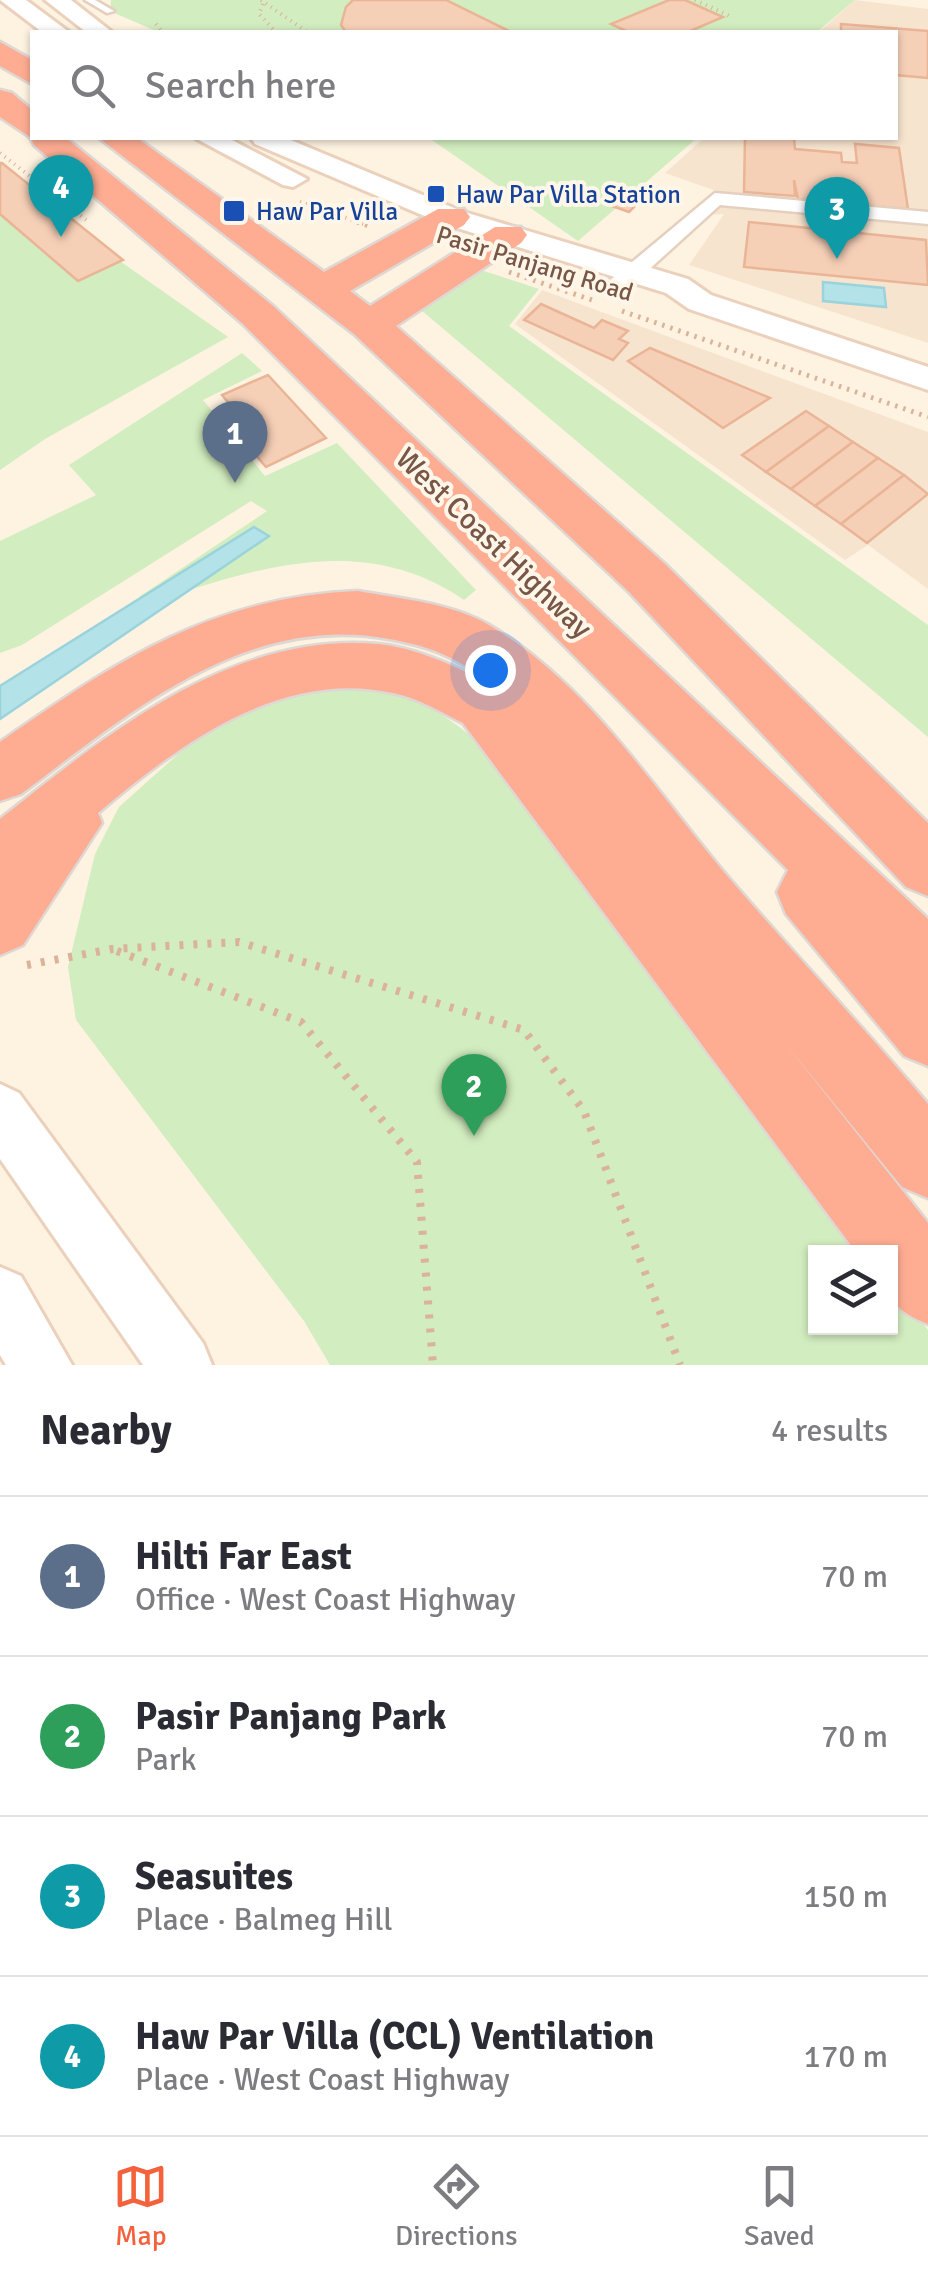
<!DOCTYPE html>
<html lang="en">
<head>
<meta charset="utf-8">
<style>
	:root { --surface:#fff; --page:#f2f2f3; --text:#2b2b33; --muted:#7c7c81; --line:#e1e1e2; --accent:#f3623c }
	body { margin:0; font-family:Signika,sans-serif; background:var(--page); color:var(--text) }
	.controls { position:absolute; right:30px; bottom:30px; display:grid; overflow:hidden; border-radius:0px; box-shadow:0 2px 8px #0004 }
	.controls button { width:90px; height:90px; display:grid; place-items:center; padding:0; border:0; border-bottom:2px solid var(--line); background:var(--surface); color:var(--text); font:50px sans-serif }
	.you { position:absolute; left:490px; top:670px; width:35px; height:35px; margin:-25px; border:8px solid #fff; border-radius:50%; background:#1a73e8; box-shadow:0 0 0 15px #1a73e833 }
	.badge { display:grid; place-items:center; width:65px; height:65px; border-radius:50%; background:var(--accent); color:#fff; font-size:32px; font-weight:700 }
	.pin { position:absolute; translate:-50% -82px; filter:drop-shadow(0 2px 5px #0008) }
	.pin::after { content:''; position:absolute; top:52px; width:35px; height:30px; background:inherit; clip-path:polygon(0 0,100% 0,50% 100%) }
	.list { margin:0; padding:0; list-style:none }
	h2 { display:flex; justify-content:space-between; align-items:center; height:130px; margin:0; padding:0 40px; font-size:42px }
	h2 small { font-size:32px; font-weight:400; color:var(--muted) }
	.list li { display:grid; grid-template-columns:65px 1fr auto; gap:30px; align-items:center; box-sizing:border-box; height:160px; padding:0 40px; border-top:2px solid var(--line) }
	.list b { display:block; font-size:38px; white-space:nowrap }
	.list p { margin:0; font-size:32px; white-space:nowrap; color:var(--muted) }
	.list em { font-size:32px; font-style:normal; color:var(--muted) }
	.icon { flex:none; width:55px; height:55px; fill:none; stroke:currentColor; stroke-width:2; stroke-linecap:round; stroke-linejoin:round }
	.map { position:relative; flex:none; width:928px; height:1365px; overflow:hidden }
	.search { position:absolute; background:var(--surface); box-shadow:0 2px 8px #0004; left:30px; right:30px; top:30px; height:110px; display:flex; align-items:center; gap:25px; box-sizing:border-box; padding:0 35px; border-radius:0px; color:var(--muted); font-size:38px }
	.sheet { height:770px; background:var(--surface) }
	nav { display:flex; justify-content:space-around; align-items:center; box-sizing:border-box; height:140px; border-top:2px solid var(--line); background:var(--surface); font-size:28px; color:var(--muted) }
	nav a { display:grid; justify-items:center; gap:5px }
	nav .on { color:var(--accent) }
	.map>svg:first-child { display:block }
	.residential { fill:#f6e4cf }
	.green { fill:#d2edbf }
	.water { fill:#b4e2e9; stroke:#9ad3dc; stroke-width:2.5 }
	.building { fill:#f6cfb7; stroke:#eab596; stroke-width:2.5 }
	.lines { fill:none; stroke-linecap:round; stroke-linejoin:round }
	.lane-casing { stroke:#e5d0bf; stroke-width:5 }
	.street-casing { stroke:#e5d0bf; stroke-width:5 }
	.secondary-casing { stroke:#ebd1bc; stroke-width:6 }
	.highway-casing { stroke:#dfd7d3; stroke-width:5 }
	.path-far2 { stroke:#dbb29a; stroke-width:4; stroke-dasharray:1 5; stroke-linecap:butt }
	.path-far1 { stroke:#dbb29a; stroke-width:5; stroke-dasharray:2.5 6; stroke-linecap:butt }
	.path { stroke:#dbb29a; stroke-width:8; stroke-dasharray:4 10; stroke-linecap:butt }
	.lane { fill:#fff; fill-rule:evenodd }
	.street { fill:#fff; fill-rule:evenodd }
	.secondary { fill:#fff; fill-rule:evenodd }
	.highway { fill:#fead93; fill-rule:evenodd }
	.transit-dot { fill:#1a4fb4; stroke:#fff6ea; stroke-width:4 }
	.labels { text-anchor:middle; stroke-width:8; stroke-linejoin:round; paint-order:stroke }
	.far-transit-label { font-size:25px; fill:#164399; stroke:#fff6ea; text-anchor:start }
	.far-street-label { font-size:25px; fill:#785746; stroke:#fff6ea }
	.street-label { font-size:30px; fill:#785746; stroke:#fff6ea }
</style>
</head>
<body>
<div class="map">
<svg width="928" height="1365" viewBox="0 0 928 1365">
	<rect width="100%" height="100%" fill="#fef3e1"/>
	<!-- residential -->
	<g class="residential">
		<path d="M855,0L928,9V343L689,265L724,214L698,215L719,192L665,173L704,138H896V32H819Z"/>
		<path d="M542,290L928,432V589L868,545L845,560L515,324Z"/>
	</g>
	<!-- green -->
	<g class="green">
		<path d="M111,0H855L817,32H158L110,11Z"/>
		<path d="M429,138H697L578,241Z"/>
		<path d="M0,177L228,337L45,439L0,470Z"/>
		<path d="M469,266L539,289L509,326L928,625V737L415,305Z"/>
		<path d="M242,353L262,371L203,400L265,476L337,443L476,590L464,600C362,530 255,569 148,603L139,597L267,511L251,501L22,645L0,653V541L96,495L69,465Z"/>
		<path d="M317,686C337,687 361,683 380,688C438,702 483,743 521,785L870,1252H816V1328H890L891,1280L928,1330V1365H330L304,1321L76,1020L68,967L95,854L119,807L206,729L255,702Z"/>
	</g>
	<!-- water -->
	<g class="water">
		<path d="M823,282L884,288L886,307L823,301Z"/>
		<path d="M254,527L269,536L0,719V686Z"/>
	</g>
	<!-- building -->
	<g class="building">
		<path d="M353,0H446L511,32H346L341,25L346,7Z"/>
		<path d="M669,0H685L723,17L688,32H628L611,24Z"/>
		<path d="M841,24L928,31V78L896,75V32H841Z"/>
		<path d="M745,138H794L795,149L841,153L842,162L857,163L855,144L899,148L908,209L861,205V197L847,196V204L798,199L794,180L795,196L744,192Z"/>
		<path d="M0,163H2L123,260L78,281L0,214Z"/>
		<path d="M626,188L646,195L629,212L609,205Z"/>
		<path d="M749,222L926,240L928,285L744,267Z"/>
		<path d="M541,304L594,328L602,320L628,331L619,339L628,343L613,360L524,320Z"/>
		<path d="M650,348L770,398L723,428L628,361Z"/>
		<path d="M268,375L326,438L266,467L222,416L235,411L222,395Z"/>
		<path d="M806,411L829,426L766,472L742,455Z"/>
		<path d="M829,426L853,442L791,489L766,472Z"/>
		<path d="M853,442L878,458L815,506L791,489Z"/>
		<path d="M878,458L904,475L841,524L815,506Z"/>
		<path d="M904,475L928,494L867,543L841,524Z"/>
	</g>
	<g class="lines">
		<defs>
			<path id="lane" d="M85,0H95L114,11L107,13Z"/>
			<path id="street" d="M715,193L928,212V224L720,205L623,293H607V283Z"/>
			<g id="secondary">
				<path d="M0,0H26L69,32H42Z"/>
				<path d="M45,0H71L112,32H86Z"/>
				<path d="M195,138H228L307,179L293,187L283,185Z"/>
				<path d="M251,138H286L461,211L688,279L711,295L928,367V390L689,309L666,293L441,223L255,144Z"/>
				<path d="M0,1084L19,1093L203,1343L212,1365H143L0,1159Z"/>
				<path d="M0,1267L21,1276L72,1365H6L0,1355Z"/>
			</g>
			<g id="highway">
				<path d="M0,42L32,60V84L0,66Z"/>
				<path d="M0,90L12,93L32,110V138H66L273,306L928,919V1066L904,1056L786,914L777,892L788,870L243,324L34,145L30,137L0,117Z"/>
				<path d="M99,138H137L324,272L438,209H464L470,217L464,225L350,291L370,306L495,227H521L527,235L521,243L396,326L665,564L928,823V896L906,887L629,592L354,334Z"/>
				<path d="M358,591C400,599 452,603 489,625C587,683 652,786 723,871C790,950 862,1025 928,1104V1198L902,1187L785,1043L928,1223V1324C884,1306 890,1296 890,1252H856L463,723C441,712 418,698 393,693C281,668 178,745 98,813L102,823L23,945L0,955V819C108,734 230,632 377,644C414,647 452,665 485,681C455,655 427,646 389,639C245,612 128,714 21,794L0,801V742C115,662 214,596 358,591Z"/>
			</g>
		</defs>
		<!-- lane casing -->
		<use href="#lane" class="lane-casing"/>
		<!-- street casing -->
		<use href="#street" class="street-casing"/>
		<!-- secondary casing -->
		<use href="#secondary" class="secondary-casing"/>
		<!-- highway casing -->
		<use href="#highway" class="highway-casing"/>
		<!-- path-far2 -->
		<g class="path-far2">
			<path d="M261,0L307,32"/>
			<path d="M695,0L732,17"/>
			<path d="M263,4L259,14L274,30"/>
			<path d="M156,24L162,32"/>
			<path d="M0,153L90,223"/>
			<path d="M300,202L364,224"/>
		</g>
		<!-- path-far1 -->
		<g class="path-far1">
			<path d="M357,222L369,226"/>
			<path d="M509,272L592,300"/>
			<path d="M622,311L928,417"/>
		</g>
		<!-- path -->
		<g class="path">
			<path d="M117,951L301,1022L417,1162L433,1365"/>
			<path d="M27,965L112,949L239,942L524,1030L584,1111L680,1365"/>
		</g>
		<!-- lane -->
		<use href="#lane" class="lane"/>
		<!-- street -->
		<use href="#street" class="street"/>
		<!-- secondary -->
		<use href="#secondary" class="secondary"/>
		<!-- highway -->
		<use href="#highway" class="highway"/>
	</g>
	<!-- markers -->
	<g class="transit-dot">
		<rect x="426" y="184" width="20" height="20" rx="5"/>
		<rect x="222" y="199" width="24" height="24" rx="5"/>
	</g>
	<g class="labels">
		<!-- far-transit labels -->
		<g class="far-transit-label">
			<text x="456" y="203">Haw Par Villa Station</text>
			<text x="256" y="220">Haw Par Villa</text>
		</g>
		<!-- far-street labels -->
		<g class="far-street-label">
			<text transform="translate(535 263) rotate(17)" y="9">Pasir Panjang Road</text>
		</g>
		<!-- street labels -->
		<g class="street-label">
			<text transform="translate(494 543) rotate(44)" y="10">West Coast Highway</text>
		</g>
	</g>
</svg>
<div class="controls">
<button><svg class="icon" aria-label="layers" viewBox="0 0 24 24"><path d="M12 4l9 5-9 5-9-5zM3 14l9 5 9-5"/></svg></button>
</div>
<div class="you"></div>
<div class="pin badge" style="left:235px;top:483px;background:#5c6f8a">1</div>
<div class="pin badge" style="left:474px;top:1136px;background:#2e9e5b">2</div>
<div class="pin badge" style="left:837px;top:259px;background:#0f9aa8">3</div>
<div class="pin badge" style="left:61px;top:237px;background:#0f9aa8">4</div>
<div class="search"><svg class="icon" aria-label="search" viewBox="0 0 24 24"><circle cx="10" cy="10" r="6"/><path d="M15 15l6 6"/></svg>Search here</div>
</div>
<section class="sheet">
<h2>Nearby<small>4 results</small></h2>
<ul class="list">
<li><span class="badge" style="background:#5c6f8a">1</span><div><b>Hilti Far East</b><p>Office · West Coast Highway</p></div><em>70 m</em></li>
<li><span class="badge" style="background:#2e9e5b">2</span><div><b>Pasir Panjang Park</b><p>Park</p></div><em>70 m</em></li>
<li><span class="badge" style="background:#0f9aa8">3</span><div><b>Seasuites</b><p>Place · Balmeg Hill</p></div><em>150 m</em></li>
<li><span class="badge" style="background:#0f9aa8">4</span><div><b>Haw Par Villa (CCL) Ventilation</b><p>Place · West Coast Highway</p></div><em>170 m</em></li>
</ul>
</section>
<nav>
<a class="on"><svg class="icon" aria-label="map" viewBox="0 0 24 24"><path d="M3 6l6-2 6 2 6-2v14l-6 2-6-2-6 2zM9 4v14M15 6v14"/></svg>Map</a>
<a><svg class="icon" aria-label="directions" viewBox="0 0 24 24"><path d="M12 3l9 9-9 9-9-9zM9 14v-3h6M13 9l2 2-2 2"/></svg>Directions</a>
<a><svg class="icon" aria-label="saved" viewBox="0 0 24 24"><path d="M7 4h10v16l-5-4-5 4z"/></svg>Saved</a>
</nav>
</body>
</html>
